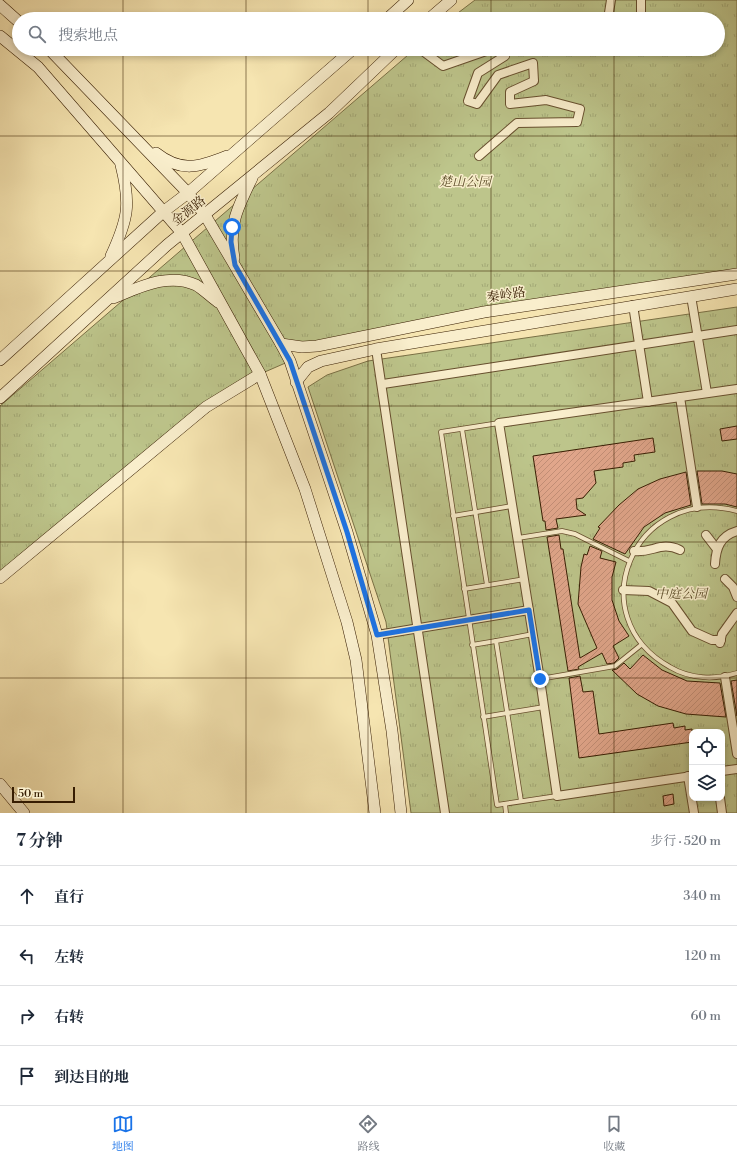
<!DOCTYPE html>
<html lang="zh">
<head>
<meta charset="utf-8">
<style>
	:root { --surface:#fff; --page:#f6f6f7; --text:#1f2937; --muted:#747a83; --line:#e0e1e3; --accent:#1a73e8 }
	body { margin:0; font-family:"Libre Bodoni","Noto Serif SC",serif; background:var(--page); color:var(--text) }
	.controls { position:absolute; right:12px; bottom:12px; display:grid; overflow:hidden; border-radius:8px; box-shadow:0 2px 6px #0003 }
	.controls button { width:36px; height:36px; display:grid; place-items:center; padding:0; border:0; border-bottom:1px solid var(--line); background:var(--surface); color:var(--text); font:20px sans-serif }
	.scale { position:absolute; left:12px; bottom:10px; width:63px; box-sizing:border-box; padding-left:4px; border:2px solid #371d02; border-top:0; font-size:11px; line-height:14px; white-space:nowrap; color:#371d02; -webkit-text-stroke:3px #f9eecc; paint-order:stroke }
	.stop { position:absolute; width:12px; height:12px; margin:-9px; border:3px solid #1a73e8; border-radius:50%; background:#fff }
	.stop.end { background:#1a73e8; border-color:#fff; box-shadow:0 1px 4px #0008 }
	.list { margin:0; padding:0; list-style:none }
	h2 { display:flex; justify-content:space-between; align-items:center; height:52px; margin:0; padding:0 16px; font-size:17px }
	h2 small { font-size:13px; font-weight:400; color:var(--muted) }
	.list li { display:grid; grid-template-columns:26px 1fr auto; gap:12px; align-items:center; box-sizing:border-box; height:60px; padding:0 16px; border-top:1px solid var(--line) }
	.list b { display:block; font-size:15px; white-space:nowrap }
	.list em { font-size:13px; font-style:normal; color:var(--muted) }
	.icon { flex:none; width:22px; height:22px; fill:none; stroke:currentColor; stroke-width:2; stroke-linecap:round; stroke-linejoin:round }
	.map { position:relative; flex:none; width:737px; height:813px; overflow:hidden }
	.search { position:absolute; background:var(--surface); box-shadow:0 2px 6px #0003; left:12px; right:12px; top:12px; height:44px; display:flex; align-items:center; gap:10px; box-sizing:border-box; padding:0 14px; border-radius:22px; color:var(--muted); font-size:15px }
	.sheet { height:292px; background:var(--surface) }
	nav { display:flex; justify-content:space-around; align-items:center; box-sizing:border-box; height:56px; border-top:1px solid var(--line); background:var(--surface); font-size:11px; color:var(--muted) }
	nav a { display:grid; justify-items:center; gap:2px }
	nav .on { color:var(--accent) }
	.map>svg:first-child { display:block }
	.park { fill:url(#park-tufts); stroke:#7a7146; fill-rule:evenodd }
	.building { fill:url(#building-hatch); stroke:#371d02 }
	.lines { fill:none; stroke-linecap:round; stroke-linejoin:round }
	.lane-casing { stroke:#674f2e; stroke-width:5.5 }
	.street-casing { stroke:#674f2e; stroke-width:10 }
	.secondary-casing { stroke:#371d02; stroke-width:12 }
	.lane { stroke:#f9eecc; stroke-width:4 }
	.street { stroke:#f9eecc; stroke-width:8 }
	.secondary { stroke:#f9eecc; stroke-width:11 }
	.route { stroke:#1a73e8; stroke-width:5 }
	.grid { fill:none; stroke:#371d02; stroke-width:1; stroke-opacity:0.55 }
	.labels { text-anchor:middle; stroke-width:3; stroke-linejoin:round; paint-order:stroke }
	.park-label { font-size:13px; font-style:italic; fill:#5f4f2b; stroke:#f9eecc }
	.street-label { font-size:13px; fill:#371d02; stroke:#f9eecc }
</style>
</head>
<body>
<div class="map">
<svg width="737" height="813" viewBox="0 0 737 813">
	<defs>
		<pattern id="park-tufts" width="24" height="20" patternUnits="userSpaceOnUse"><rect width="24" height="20" fill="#bdc58b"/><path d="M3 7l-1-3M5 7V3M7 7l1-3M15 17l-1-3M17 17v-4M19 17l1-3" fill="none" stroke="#a3a976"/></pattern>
		<pattern id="building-hatch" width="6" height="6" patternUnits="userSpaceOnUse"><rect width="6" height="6" fill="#e1a68b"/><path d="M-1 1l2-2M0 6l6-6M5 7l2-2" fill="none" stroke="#c28e76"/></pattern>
	</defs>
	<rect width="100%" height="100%" fill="#f6e5b1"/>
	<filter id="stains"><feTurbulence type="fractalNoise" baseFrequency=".005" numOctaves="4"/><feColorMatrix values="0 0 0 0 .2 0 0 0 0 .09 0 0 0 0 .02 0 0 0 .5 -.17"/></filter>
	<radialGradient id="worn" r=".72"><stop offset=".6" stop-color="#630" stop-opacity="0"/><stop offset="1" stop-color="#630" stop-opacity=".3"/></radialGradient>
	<!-- park -->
	<g class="park">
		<path d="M475,0H737V274L317,346L282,344L290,361L251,378L0,578V406L415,49H718V19H450Z"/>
		<path d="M737,307V813H411L386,622L308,387L327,375L368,361ZM692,732H722V798H692Z"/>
	</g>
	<!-- building -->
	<g class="building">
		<path d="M737,426V439L722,441L720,429Z"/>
		<path d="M653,438L655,452L634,455L635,461L623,463V467L594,471L596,483L583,498L576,499L577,509L586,515L556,519L558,528L546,530L545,521H543L533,456Z"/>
		<path d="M697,471H722L737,474V507L725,504H702Z"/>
		<path d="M686,472L691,505L665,513L644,527L625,554L593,539L600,528L598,527L619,505L638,489L660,479Z"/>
		<path d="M559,535L561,549H563L580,658L597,648L578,604L581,567L584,554L587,555L590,546L602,551L600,558L616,562L612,577V600L619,621L629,636L613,646L619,658L614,663L607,664L602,653L578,667L579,669L568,671L547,537Z"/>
		<path d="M643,655L662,670L687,681L720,683L726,717L686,714L658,706L637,694L612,670L617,669L624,663L630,669Z"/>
		<path d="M580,676L583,692L593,691L599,734L673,723L674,728L685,726V730L692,729V742L579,758L569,678Z"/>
		<path d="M737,680V716L731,681Z"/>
		<path d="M673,794L674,804L664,806L663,796Z"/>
	</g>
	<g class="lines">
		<defs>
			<g id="lane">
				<path d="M499,423L441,432L497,805L557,796"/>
				<path d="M462,429L487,585"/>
				<path d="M737,511C633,484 579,617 670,667C690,679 715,680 737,673"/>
				<path d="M453,516L512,506"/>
				<path d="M518,538L562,531L575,534L629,561"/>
				<path d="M464,589L525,579"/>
				<path d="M472,645L496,641"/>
				<path d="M540,679L615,666L641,645"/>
				<path d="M483,717L544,707"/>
				<path d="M521,801L496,641L533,634"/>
				<path d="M505,804L506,813"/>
			</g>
			<g id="street">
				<path d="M608,19L611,0"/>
				<path d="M641,19V0"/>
				<path d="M420,49L443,66L492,49"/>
				<path d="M479,156L517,123L577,122L580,109L546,100L510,104V92L534,81L533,63L498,75L477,104L468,101L478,73L505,56L500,49"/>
				<path d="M691,296L707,393"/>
				<path d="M633,305L648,402"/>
				<path d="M376,349L445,813"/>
				<path d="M383,384L737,330"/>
				<path d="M680,397L697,507"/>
				<path d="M706,535L716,548"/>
				<path d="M634,551C653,553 661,541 680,550"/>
				<path d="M715,564C716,548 720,536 737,531"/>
				<path d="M725,579L733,587L737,597"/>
				<path d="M623,590L649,591L672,603L692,631L712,640H721"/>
				<path d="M377,635L529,610"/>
				<path d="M720,643L722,634L737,613"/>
				<path d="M725,677L737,754"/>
				<path d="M722,771L737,769"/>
				<path d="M688,776L694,813"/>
				<path d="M692,776L557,796L541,686L499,423L737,389"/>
				<path d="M720,798L722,813"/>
			</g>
			<g id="secondary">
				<path d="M0,5L19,22"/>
				<path d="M387,19L408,0"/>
				<path d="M429,19L451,0"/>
				<path d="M0,36L38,67L182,233L260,374L305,489L347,622L356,660L375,813"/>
				<path d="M49,49L188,193L205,215L281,344L290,361L347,532L377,635L392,731L401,813"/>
				<path d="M156,153C181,173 200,167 227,156"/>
				<path d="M111,256C128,219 131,205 121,165"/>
				<path d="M234,258C228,225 238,207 252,178"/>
				<path d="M113,298C138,288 168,272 196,285C203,289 211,297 218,302"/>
				<path d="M281,344L302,347L317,346L484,312L737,274"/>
				<path d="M0,360L163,212L188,193L353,49"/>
				<path d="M296,382L308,367L321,361L376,349L737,289"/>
				<path d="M0,398L167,245L329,113L396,49"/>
				<path d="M0,578L206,407L260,374"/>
				<path d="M0,784L24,813"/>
			</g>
		</defs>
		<!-- lane casing -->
		<use href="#lane" class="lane-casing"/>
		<!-- street casing -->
		<use href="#street" class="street-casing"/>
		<!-- secondary casing -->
		<use href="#secondary" class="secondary-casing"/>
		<!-- lane -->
		<use href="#lane" class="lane"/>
		<!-- street -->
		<use href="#street" class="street"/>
		<!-- secondary -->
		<use href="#secondary" class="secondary"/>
	</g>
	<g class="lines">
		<!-- route -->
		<path class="route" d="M232,227L231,242L235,265L290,361L347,532L377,635L529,610L540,679"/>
	</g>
	<!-- grid -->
	<path class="grid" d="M123,0V19M246,0V19M368,0V19M491,0V19M614,0V19M123,49V813M246,49V813M368,49V813M491,49V813M614,49V813M0,136H737M0,271H737M0,406H737M0,542H737M0,678H737"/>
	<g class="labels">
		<!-- park labels -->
		<g class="park-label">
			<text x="465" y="186">楚山公园</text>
			<text x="681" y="598">中庭公园</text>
		</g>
		<!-- street labels -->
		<g class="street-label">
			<text transform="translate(188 210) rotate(-38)" y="5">金源路</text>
			<text transform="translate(506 294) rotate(-9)" y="5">秦岭路</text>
		</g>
	</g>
	<rect width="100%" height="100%" filter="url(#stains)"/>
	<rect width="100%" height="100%" fill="url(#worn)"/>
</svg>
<div class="controls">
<button><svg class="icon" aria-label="locate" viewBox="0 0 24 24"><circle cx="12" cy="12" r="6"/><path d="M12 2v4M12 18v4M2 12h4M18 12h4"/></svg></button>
<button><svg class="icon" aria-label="layers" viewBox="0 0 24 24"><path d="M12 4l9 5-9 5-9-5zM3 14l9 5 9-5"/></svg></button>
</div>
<div class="scale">50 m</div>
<div class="stop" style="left:232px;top:227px"></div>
<div class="stop end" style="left:540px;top:679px"></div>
<div class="search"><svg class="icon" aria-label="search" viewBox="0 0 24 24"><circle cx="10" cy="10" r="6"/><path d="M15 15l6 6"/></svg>搜索地点</div>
</div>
<section class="sheet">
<h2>7 分钟<small>步行 · 520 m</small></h2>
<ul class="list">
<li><svg class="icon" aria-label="ahead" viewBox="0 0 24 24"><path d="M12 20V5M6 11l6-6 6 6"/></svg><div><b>直行</b></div><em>340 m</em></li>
<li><svg class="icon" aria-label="left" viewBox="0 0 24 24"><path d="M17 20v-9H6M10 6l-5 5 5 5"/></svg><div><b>左转</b></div><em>120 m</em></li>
<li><svg class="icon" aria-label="right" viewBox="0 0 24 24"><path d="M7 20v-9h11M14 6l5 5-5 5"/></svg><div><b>右转</b></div><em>60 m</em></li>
<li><svg class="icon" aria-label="arrive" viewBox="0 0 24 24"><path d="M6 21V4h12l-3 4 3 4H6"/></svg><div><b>到达目的地</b></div></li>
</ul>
</section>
<nav>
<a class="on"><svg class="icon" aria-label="map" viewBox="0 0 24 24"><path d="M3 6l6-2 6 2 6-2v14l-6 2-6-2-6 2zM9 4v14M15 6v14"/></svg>地图</a>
<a><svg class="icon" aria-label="directions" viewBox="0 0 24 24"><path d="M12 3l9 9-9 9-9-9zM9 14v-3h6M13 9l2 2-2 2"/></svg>路线</a>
<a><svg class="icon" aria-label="saved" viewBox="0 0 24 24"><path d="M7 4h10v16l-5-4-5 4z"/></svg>收藏</a>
</nav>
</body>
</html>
